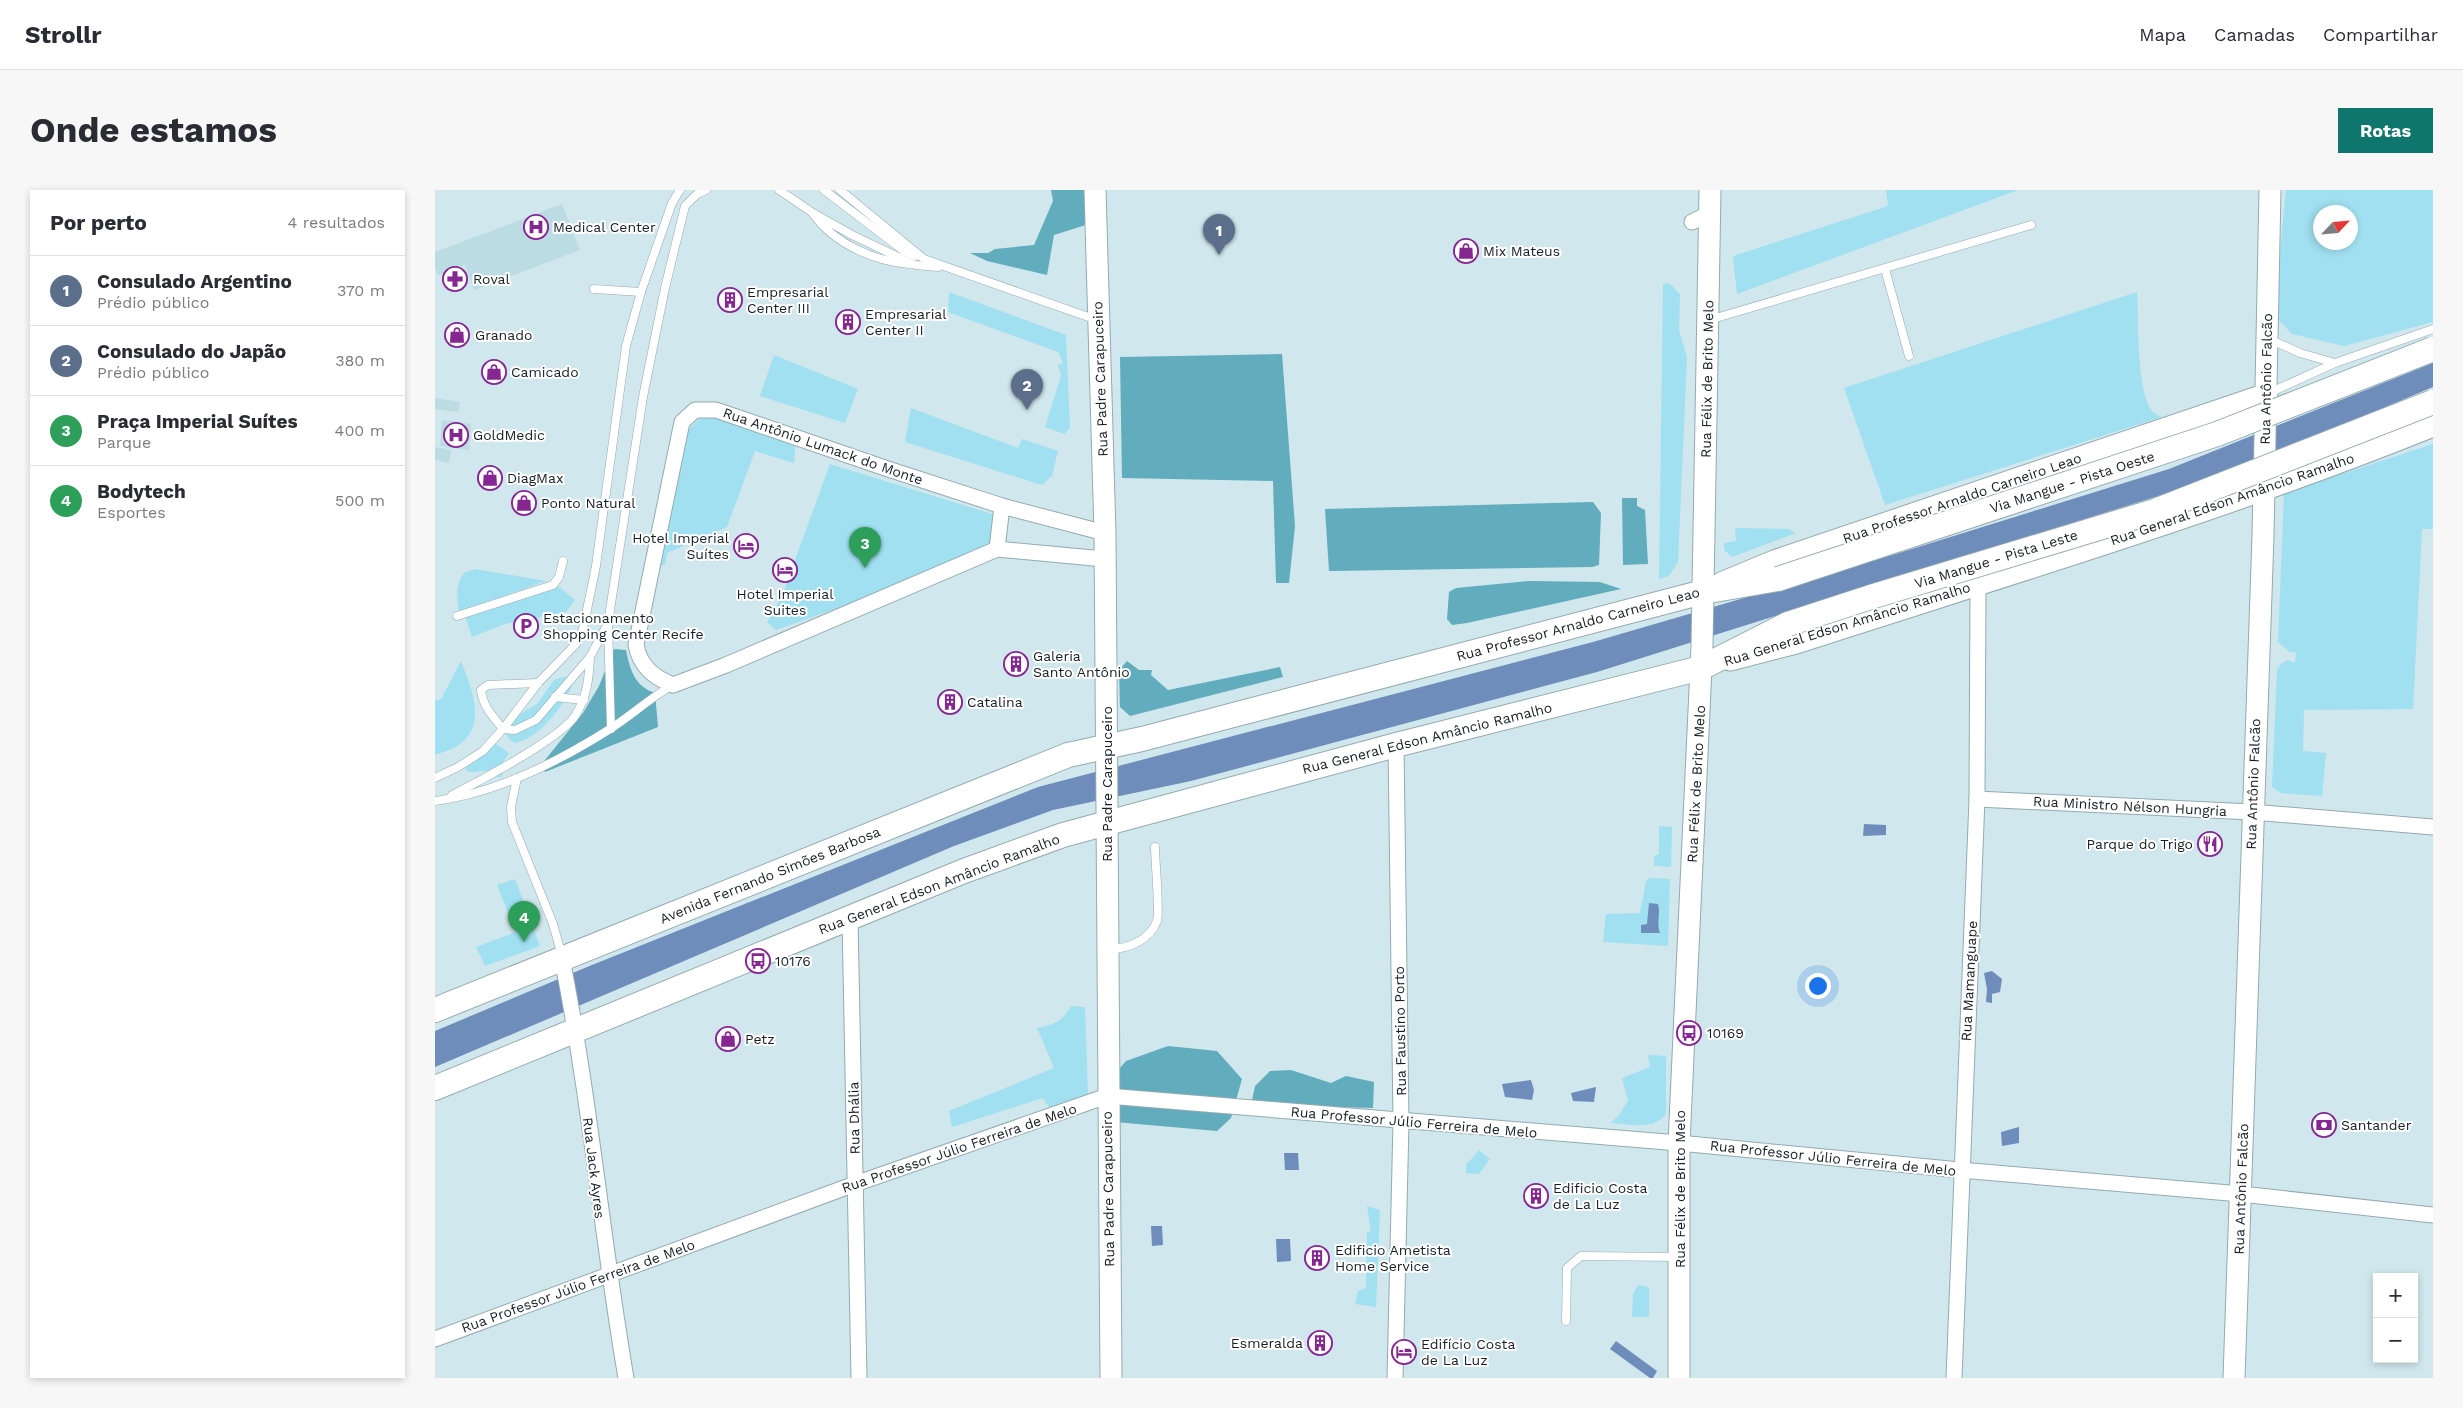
<!DOCTYPE html>
<html lang="pt">
<head>
<meta charset="utf-8">
<style>
	:root { --surface:#fff; --page:#f7f7f7; --text:#2b2b33; --muted:#7c7c81; --line:#e1e1e2; --accent:#0f766e }
	body { margin:0; font-family:"Work Sans",sans-serif; background:var(--page); color:var(--text) }
	.controls { position:absolute; right:15px; bottom:15px; display:grid; overflow:hidden; border-radius:0px; box-shadow:0 2px 8px #0003 }
	.controls button { width:45px; height:45px; display:grid; place-items:center; padding:0; border:0; border-bottom:1px solid var(--line); background:var(--surface); color:var(--text); font:25px sans-serif }
	.compass { position:absolute; left:1878px; top:15px; width:45px; height:45px; border-radius:50%; background:var(--surface); box-shadow:0 2px 8px #0003; rotate:64deg }
	.you { position:absolute; left:1382px; top:795px; width:18px; height:18px; margin:-12px; border:4px solid #fff; border-radius:50%; background:#1a73e8; box-shadow:0 0 0 8px #1a73e833 }
	.badge { display:grid; place-items:center; width:32px; height:32px; border-radius:50%; background:var(--accent); color:#fff; font-size:16px; font-weight:700 }
	.pin { position:absolute; translate:-50% -41px; filter:drop-shadow(0 1px 2px #0008) }
	.pin::after { content:''; position:absolute; top:26px; width:18px; height:15px; background:inherit; clip-path:polygon(0 0,100% 0,50% 100%) }
	.list { margin:0; padding:0; list-style:none }
	h2 { display:flex; justify-content:space-between; align-items:center; height:65px; margin:0; padding:0 20px; font-size:21px }
	h2 small { font-size:16px; font-weight:400; color:var(--muted) }
	.list li { display:grid; grid-template-columns:32px 1fr auto; gap:15px; align-items:center; box-sizing:border-box; height:70px; padding:0 20px; border-top:1px solid var(--line) }
	.list b { display:block; font-size:19px; white-space:nowrap }
	.list p { margin:0; font-size:16px; white-space:nowrap; color:var(--muted) }
	.list em { font-size:16px; font-style:normal; color:var(--muted) }
	.map { position:relative; flex:none; width:1998px; height:1188px; overflow:hidden; border-radius:0px }
	header { display:flex; align-items:center; gap:30px; box-sizing:border-box; height:70px; padding:0 25px; background:var(--surface); border-bottom:1px solid var(--line) }
	header strong { font-size:24px }
	nav { display:flex; gap:28px; margin-inline-start:auto; font-size:18px }
	.intro { display:flex; align-items:center; justify-content:space-between; box-sizing:border-box; height:120px; padding:0 30px }
	h1 { margin:0; font-size:35px }
	.button { padding:12px 22px; border-radius:0px; background:var(--accent); color:#fff; font-size:18px; font-weight:700 }
	main { display:flex; gap:30px; padding:0 30px }
	aside { flex:1; background:var(--surface); border-radius:0px; box-shadow:0 2px 8px #0003 }
	.map>svg:first-child { display:block }
	.built { fill:#bcdce4 }
	.green { fill:#a0e0f0; fill-rule:evenodd }
	.forest { fill:#61acbd }
	.water { fill:#6e8dbb }
	.lines { fill:none; stroke-linecap:round; stroke-linejoin:round }
	.lane-casing { stroke:#94aab0; stroke-width:9 }
	.street-casing { stroke:#94aab0; stroke-width:17 }
	.secondary-casing { stroke:#94aab0; stroke-width:23 }
	.primary-casing { stroke:#94aab0; stroke-width:26 }
	.lane { stroke:#fff; stroke-width:8 }
	.street { stroke:#fff; stroke-width:15 }
	.secondary { stroke:#fff; stroke-width:21 }
	.primary { stroke:#fff; stroke-width:24 }
	.primary-bridge-casing { stroke:#94aab0; stroke-width:26; stroke-linecap:butt }
	.primary-bridge { stroke:#fff; stroke-width:24 }
	.labels { text-anchor:middle; stroke-width:4; stroke-linejoin:round; paint-order:stroke }
	.poi-label { font-size:14px; fill:#171f22; stroke:#fff; text-anchor:start }
	.street-label { font-size:14px; fill:#171f22; stroke:#fff }
</style>
</head>
<body>
<header>
<strong>Strollr</strong>
<nav><a>Mapa</a><a>Camadas</a><a>Compartilhar</a></nav>
</header>
<div class="intro"><h1>Onde estamos</h1><a class="button">Rotas</a></div>
<main>
<aside>
<h2>Por perto<small>4 resultados</small></h2>
<ul class="list">
<li><span class="badge" style="background:#5c6f8a">1</span><div><b>Consulado Argentino</b><p>Prédio público</p></div><em>370 m</em></li>
<li><span class="badge" style="background:#5c6f8a">2</span><div><b>Consulado do Japão</b><p>Prédio público</p></div><em>380 m</em></li>
<li><span class="badge" style="background:#2e9e5b">3</span><div><b>Praça Imperial Suítes</b><p>Parque</p></div><em>400 m</em></li>
<li><span class="badge" style="background:#2e9e5b">4</span><div><b>Bodytech</b><p>Esportes</p></div><em>500 m</em></li>
</ul>
</aside>
<div class="map">
<svg width="1998" height="1188" viewBox="0 0 1998 1188">
	<rect width="100%" height="100%" fill="#d0e7ed"/>
	<!-- built -->
	<g class="built">
		<path d="M127,14L145,60L39,100L30,75L3,85L0,78V62Z"/>
		<path d="M0,208L25,212L23,222L0,219Z"/>
		<path d="M7,230L36,234L34,260L5,256Z"/>
		<path d="M0,257L16,260L14,273L0,270Z"/>
	</g>
	<!-- green -->
	<g class="green">
		<path d="M1451,0H1583L1302,104L1298,66L1453,16Z"/>
		<path d="M1851,0H1998V132L1909,156L1857,144L1839,125ZM1886,22H1916V52H1886Z"/>
		<path d="M1234,93L1245,104L1244,141L1252,167L1243,372L1234,386L1224,389L1228,94Z"/>
		<path d="M514,102L631,145L635,238L629,244L610,237L626,186L623,175L628,173L623,162L513,122Z"/>
		<path d="M1702,102C1704,132 1701,193 1715,218C1718,223 1721,225 1727,227L1450,315L1409,198Z"/>
		<path d="M339,165L423,199L410,233L325,206Z"/>
		<path d="M476,218L583,258L587,249L623,261L617,286L607,295L470,252Z"/>
		<path d="M270,223L361,250L359,273L320,261L292,337L232,363L230,375H222L253,240Z"/>
		<path d="M1998,254V339H1987L1978,519L1869,520L1868,561L1891,563L1887,606L1845,603L1837,597L1842,480L1846,474L1853,470L1860,473L1861,462H1855L1843,452L1849,303Z"/>
		<path d="M395,274L560,325L555,356L450,401L341,440L332,432L347,406Z"/>
		<path d="M1300,338L1353,339L1361,343L1297,367L1289,360V353L1301,351Z"/>
		<path d="M40,379L111,391L24,422C22,407 20,396 29,383Z"/>
		<path d="M123,396L140,410L131,422L70,434L37,447L30,426Z"/>
		<path d="M26,471C36,497 54,537 22,556C15,560 7,562 0,565V511L6,509Z"/>
		<path d="M128,487L134,488L137,496C128,517 103,550 79,553C71,547 69,541 71,532L102,514L119,490Z"/>
		<path d="M58,552L74,563L68,572L67,587H59L53,581L33,582L30,579Z"/>
		<path d="M1224,636L1237,637L1236,677L1219,676V666L1224,664Z"/>
		<path d="M1215,688L1235,689L1233,756L1168,752L1171,724L1205,723L1211,691Z"/>
		<path d="M80,689L105,756L50,776L41,757L81,742L62,695Z"/>
		<path d="M636,816L650,817L653,907L615,919L608,908L517,937L514,921L619,878L602,838C619,835 628,831 636,816Z"/>
		<path d="M1213,865L1231,866V924C1218,941 1195,934 1176,933L1185,924L1193,910L1187,888L1215,877Z"/>
		<path d="M1044,960L1055,969L1044,984L1031,983V975Z"/>
		<path d="M932,1016L945,1020L941,1117L920,1114L923,1101L931,1098L932,1042L936,1043Z"/>
		<path d="M1203,1095L1214,1097V1127H1197L1198,1104Z"/>
	</g>
	<!-- forest -->
	<g class="forest">
		<path d="M616,0H653L654,34L619,45L612,85L552,71L535,63H553L560,59L599,55L618,11Z"/>
		<path d="M847,164L860,336L854,393H841L838,291L687,288L685,167Z"/>
		<path d="M1187,308H1202V316L1210,320L1213,374L1188,375Z"/>
		<path d="M1158,312L1166,323L1164,375L1157,377L894,381L890,319Z"/>
		<path d="M1094,391L1165,392L1186,399L1032,433L1017,435L1012,429L1014,402L1021,398Z"/>
		<path d="M179,459L191,460C195,479 199,496 220,503L223,537L110,582L106,575L148,523L164,496Z"/>
		<path d="M692,471L704,480H717L716,485L733,500L845,477L848,487L695,526L685,517L684,480Z"/>
		<path d="M733,856L782,861L807,889L796,928L782,941L680,932L678,886L691,871Z"/>
		<path d="M856,880L896,893L911,886L939,892L938,918L821,915L817,910L820,896L835,881Z"/>
	</g>
	<!-- water -->
	<g class="water">
		<path d="M1998,173V197L1841,263L1739,301L1162,482L756,591L618,620L519,656L0,877V841L152,777L603,597L1158,452L1464,363L1734,279Z"/>
		<path d="M1429,634L1451,635V645L1428,646Z"/>
		<path d="M1214,713L1223,714C1226,724 1221,732 1225,743H1206V735L1212,734Z"/>
		<path d="M1557,781L1567,789L1565,802L1557,804V813L1551,812L1552,799L1549,783Z"/>
		<path d="M1096,890L1099,900L1097,910L1070,907L1067,894Z"/>
		<path d="M1161,897L1159,912L1138,911L1136,903Z"/>
		<path d="M1584,937V953L1567,956L1566,942Z"/>
		<path d="M849,963H863L864,980H850Z"/>
		<path d="M716,1036H727L728,1055L717,1056Z"/>
		<path d="M841,1049H855L856,1071L842,1072Z"/>
		<path d="M1181,1151L1222,1181L1218,1188H1215L1175,1159Z"/>
	</g>
	<g class="lines">
		<defs>
			<g id="lane">
				<path d="M344,0L378,23L417,45L480,75L503,77"/>
				<path d="M389,0L469,61L480,66"/>
				<path d="M405,0L489,69L662,130"/>
				<path d="M379,25C400,54 439,71 474,74"/>
				<path d="M1450,79L1474,166"/>
				<path d="M159,99L206,102"/>
				<path d="M1274,130L1596,35"/>
				<path d="M1834,149L1865,163L1900,173"/>
				<path d="M1834,203L1900,173L1998,139"/>
				<path d="M22,426L118,395L124,387L128,371"/>
				<path d="M173,433L176,539"/>
				<path d="M103,493L53,495L46,500C48,517 58,526 68,539L80,540L101,530L155,467L173,433L208,207L230,98L250,16L262,4L271,0"/>
				<path d="M120,507L149,510"/>
				<path d="M0,588L23,577L48,561L68,539L103,493L141,454L148,439L161,376L191,156L206,102L237,13L245,0"/>
				<path d="M82,588L76,617L77,632L118,734L127,766"/>
				<path d="M17,605C43,592 126,548 140,526C152,507 154,489 155,467"/>
				<path d="M0,611C62,603 123,572 175,539C197,525 216,507 238,495"/>
				<path d="M675,759C693,759 715,750 722,731C725,721 720,671 720,657"/>
				<path d="M1131,1131L1132,1078L1146,1066L1242,1067"/>
			</g>
			<g id="street">
				<path d="M1257,32L1275,23"/>
				<path d="M562,359L567,316"/>
				<path d="M669,369L562,359L291,475L238,495C218,487 205,476 201,455L247,232L260,220H281L453,279L567,316L670,343"/>
				<path d="M1542,609L1817,622L1998,637"/>
				<path d="M415,728L424,1188"/>
				<path d="M127,769C155,908 167,1049 191,1188"/>
				<path d="M0,1149L420,994L672,906L1244,953L1525,980L1806,1004L1998,1025"/>
				<path d="M960,1188L966,932L961,555"/>
				<path d="M1519,1188L1542,609L1543,394"/>
			</g>
			<g id="secondary">
				<path d="M660,0L670,343L676,1188"/>
				<path d="M1286,393L1339,371L1832,204"/>
				<path d="M1295,470L1361,453C1574,384 1790,320 1998,236"/>
				<path d="M1244,1188V953L1267,456L1275,0"/>
				<path d="M1799,1188L1828,346L1835,0"/>
			</g>
			<g id="primary">
				<path d="M0,820L633,565L707,549L1268,402L1343,389"/>
				<path d="M0,898L529,681L628,645L961,555L1266,478L1353,434"/>
			</g>
		</defs>
		<!-- lane casing -->
		<use href="#lane" class="lane-casing"/>
		<!-- street casing -->
		<use href="#street" class="street-casing"/>
		<!-- secondary casing -->
		<use href="#secondary" class="secondary-casing"/>
		<!-- primary casing -->
		<use href="#primary" class="primary-casing"/>
		<!-- lane -->
		<use href="#lane" class="lane"/>
		<!-- street -->
		<use href="#street" class="street"/>
		<!-- secondary -->
		<use href="#secondary" class="secondary"/>
		<!-- primary -->
		<use href="#primary" class="primary"/>
		<defs>
			<g id="primary-bridge">
				<path d="M1343,389L1782,244L1998,159"/>
				<path d="M1353,434L1439,406L1720,321L1998,212"/>
			</g>
		</defs>
		<!-- primary-bridge casing -->
		<use href="#primary-bridge" class="primary-bridge-casing"/>
		<!-- primary-bridge -->
		<use href="#primary-bridge" class="primary-bridge"/>
	</g>
	<!-- icons -->
	<defs>
		<symbol id="hospital-ring" viewBox="-11 -11 22 22"><circle r="9.5" fill="#fff" stroke="#852691" stroke-width="1.5"/><path d="M-5-5h3v3.5h4V-5h3V5h-3V1.5h-4V5h-3Z" fill="#852691"/></symbol>
		<symbol id="shop-ring" viewBox="-11 -11 22 22"><circle r="9.5" fill="#fff" stroke="#852691" stroke-width="1.5"/><path d="M-5-2.5h2.3a2.7 3.5 0 0 1 5.4 0H5L5.5 6h-11ZM-1.5-2.5h3a1.5 2.3 0 0 0-3 0Z" fill="#852691"/></symbol>
		<symbol id="pharmacy-ring" viewBox="-11 -11 22 22"><circle r="9.5" fill="#fff" stroke="#852691" stroke-width="1.5"/><path d="M-2-6h4v4h4v4h-4v4h-4v-4h-4v-4h4Z" fill="#852691"/></symbol>
		<symbol id="building-ring" viewBox="-11 -11 22 22"><circle r="9.5" fill="#fff" stroke="#852691" stroke-width="1.5"/><path d="M-4-6H4V6H1V3H-1V6H-4ZM-2.5-4.3h1.7v1.8h-1.7ZM.8-4.3h1.7v1.8H.8ZM-2.5-1h1.7V.8h-1.7ZM.8-1h1.7V.8H.8Z" fill="#852691"/></symbol>
		<symbol id="hotel-ring" viewBox="-11 -11 22 22"><circle r="9.5" fill="#fff" stroke="#852691" stroke-width="1.5"/><path d="M-6-4.5h1.5V1H6V5H4.5V3h-9V5H-6ZM-4 0a1.8 1.8 0 1 1 3.6 0ZM.5 0V-2.5h3Q6-2.5 6 0Z" fill="#852691"/></symbol>
		<symbol id="parking-ring" viewBox="-11 -11 22 22"><circle r="9.5" fill="#fff" stroke="#852691" stroke-width="1.5"/><path d="M-3.5-5.5H1a3.5 3.5 0 0 1 0 7H-1V5.5H-3.5ZM-1-3.4V-.6H.8a1.4 1.4 0 0 0 0-2.8Z" fill="#852691"/></symbol>
		<symbol id="restaurant-ring" viewBox="-11 -11 22 22"><circle r="9.5" fill="#fff" stroke="#852691" stroke-width="1.5"/><path d="M-5-6h1v4h1v-4h1v4h1v-4h1v5L-1.5 .5V6h-2V.5L-5-1ZM5-6V6H3V1.5H1.5Q1.5-4 5-6Z" fill="#852691"/></symbol>
		<symbol id="bus-ring" viewBox="-11 -11 22 22"><circle r="9.5" fill="#fff" stroke="#852691" stroke-width="1.5"/><path d="M-5-6H5V4H4V6H2V4H-2V6H-4V4H-5ZM-3.5-4V0h7V-4ZM-3.5 1.2v1.5H-2V1.2ZM2 1.2v1.5H3.5V1.2Z" fill="#852691"/></symbol>
		<symbol id="bank-ring" viewBox="-11 -11 22 22"><circle r="9.5" fill="#fff" stroke="#852691" stroke-width="1.5"/><path d="M-6-4H6V4H-6ZM0-2.3a2.3 2.3 0 1 0 0 4.6a2.3 2.3 0 1 0 0-4.6Z" fill="#852691"/></symbol>
	</defs>
	<g fill-rule="evenodd">
		<use href="#hospital-ring" x="87" y="23" width="28" height="28"/>
		<use href="#shop-ring" x="1017" y="47" width="28" height="28"/>
		<use href="#pharmacy-ring" x="6" y="75" width="28" height="28"/>
		<use href="#building-ring" x="281" y="96" width="28" height="28"/>
		<use href="#building-ring" x="399" y="118" width="28" height="28"/>
		<use href="#shop-ring" x="8" y="131" width="28" height="28"/>
		<use href="#shop-ring" x="45" y="168" width="28" height="28"/>
		<use href="#hospital-ring" x="7" y="231" width="28" height="28"/>
		<use href="#shop-ring" x="41" y="274" width="28" height="28"/>
		<use href="#shop-ring" x="75" y="299" width="28" height="28"/>
		<use href="#hotel-ring" x="297" y="342" width="28" height="28"/>
		<use href="#hotel-ring" x="336" y="366" width="28" height="28"/>
		<use href="#parking-ring" x="77" y="422" width="28" height="28"/>
		<use href="#building-ring" x="567" y="460" width="28" height="28"/>
		<use href="#building-ring" x="501" y="498" width="28" height="28"/>
		<use href="#restaurant-ring" x="1761" y="640" width="28" height="28"/>
		<use href="#bus-ring" x="309" y="757" width="28" height="28"/>
		<use href="#bus-ring" x="1240" y="829" width="28" height="28"/>
		<use href="#shop-ring" x="279" y="835" width="28" height="28"/>
		<use href="#bank-ring" x="1875" y="921" width="28" height="28"/>
		<use href="#building-ring" x="1087" y="992" width="28" height="28"/>
		<use href="#building-ring" x="868" y="1054" width="28" height="28"/>
		<use href="#building-ring" x="871" y="1139" width="28" height="28"/>
		<use href="#hotel-ring" x="955" y="1148" width="28" height="28"/>
	</g>
	<g class="labels">
		<!-- poi labels -->
		<g class="poi-label">
			<text x="118" y="42">Medical Center</text>
			<text x="1048" y="66">Mix Mateus</text>
			<text x="38" y="94">Roval</text>
			<text x="312" y="107">Empresarial<tspan x="312" dy="16">Center III</tspan></text>
			<text x="430" y="129">Empresarial<tspan x="430" dy="16">Center II</tspan></text>
			<text x="40" y="150">Granado</text>
			<text x="76" y="187">Camicado</text>
			<text x="38" y="250">GoldMedic</text>
			<text x="72" y="293">DiagMax</text>
			<text x="106" y="318">Ponto Natural</text>
			<text x="294" y="353" text-anchor="end">Hotel Imperial<tspan x="294" dy="16">Suítes</tspan></text>
			<text x="350" y="409" text-anchor="middle">Hotel Imperial<tspan x="350" dy="16">Suites</tspan></text>
			<text x="108" y="433">Estacionamento<tspan x="108" dy="16">Shopping Center Recife</tspan></text>
			<text x="598" y="471">Galeria<tspan x="598" dy="16">Santo Antônio</tspan></text>
			<text x="532" y="517">Catalina</text>
			<text x="1758" y="659" text-anchor="end">Parque do Trigo</text>
			<text x="340" y="776">10176</text>
			<text x="1272" y="848">10169</text>
			<text x="310" y="854">Petz</text>
			<text x="1906" y="940">Santander</text>
			<text x="1118" y="1003">Edificio Costa<tspan x="1118" dy="16">de La Luz</tspan></text>
			<text x="900" y="1065">Edificio Ametista<tspan x="900" dy="16">Home Service</tspan></text>
			<text x="868" y="1158" text-anchor="end">Esmeralda</text>
			<text x="986" y="1159">Edifício Costa<tspan x="986" dy="16">de La Luz</tspan></text>
		</g>
		<!-- street labels -->
		<g class="street-label">
			<text transform="translate(665 189) rotate(-92)" y="5">Rua Padre Carapuceiro</text>
			<text transform="translate(1272 189) rotate(-89)" y="5">Rua Félix de Brito Melo</text>
			<text transform="translate(1831 189) rotate(-89)" y="5">Rua Antônio Falcão</text>
			<text transform="translate(388 256) rotate(19)" y="5">Rua Antônio Lumack do Monte</text>
			<text transform="translate(1637 292) rotate(-18)" y="5">Via Mangue - Pista Oeste</text>
			<text transform="translate(1527 308) rotate(-19)" y="5">Rua Professor Arnaldo Carneiro Leao</text>
			<text transform="translate(1797 309) rotate(-19)" y="5">Rua General Edson Amâncio Ramalho</text>
			<text transform="translate(1561 369) rotate(-17)" y="5">Via Mangue - Pista Leste</text>
			<text transform="translate(1143 434) rotate(-15)" y="5">Rua Professor Arnaldo Carneiro Leao</text>
			<text transform="translate(1412 434) rotate(-17)" y="5">Rua General Edson Amâncio Ramalho</text>
			<text transform="translate(992 548) rotate(-14)" y="5">Rua General Edson Amâncio Ramalho</text>
			<text transform="translate(672 594) rotate(-90)" y="5">Rua Padre Carapuceiro</text>
			<text transform="translate(1261 594) rotate(-87)" y="5">Rua Félix de Brito Melo</text>
			<text transform="translate(1818 594) rotate(-88)" y="5">Rua Antônio Falcão</text>
			<text transform="translate(1695 616) rotate(3)" y="5">Rua Ministro Nélson Hungria</text>
			<text transform="translate(335 685) rotate(-22)" y="5">Avenida Fernando Simões Barbosa</text>
			<text transform="translate(504 694) rotate(-21)" y="5">Rua General Edson Amâncio Ramalho</text>
			<text transform="translate(1534 791) rotate(-87)" y="5">Rua Mamanguape</text>
			<text transform="translate(965 841) rotate(-91)" y="5">Rua Faustino Porto</text>
			<text transform="translate(419 928) rotate(-91)" y="5">Rua Dhália</text>
			<text transform="translate(979 932) rotate(5)" y="5">Rua Professor Júlio Ferreira de Melo</text>
			<text transform="translate(524 958) rotate(-19)" y="5">Rua Professor Júlio Ferreira de Melo</text>
			<text transform="translate(1398 968) rotate(6)" y="5">Rua Professor Júlio Ferreira de Melo</text>
			<text transform="translate(159 978) rotate(83)" y="5">Rua Jack Ayres</text>
			<text transform="translate(673 999) rotate(-91)" y="5">Rua Padre Carapuceiro</text>
			<text transform="translate(1245 999) rotate(-90)" y="5">Rua Félix de Brito Melo</text>
			<text transform="translate(1806 999) rotate(-88)" y="5">Rua Antônio Falcão</text>
			<text transform="translate(143 1096) rotate(-20)" y="5">Rua Professor Júlio Ferreira de Melo</text>
		</g>
	</g>
</svg>
<div class="controls">
<button>+</button>
<button>−</button>
</div>
<svg class="compass" viewBox="-18 -18 36 36"><path d="M0-13l5 13h-10z" fill="#e53935"/><path d="M0 13l5-13h-10z" fill="#7c7c81"/></svg>
<div class="you"></div>
<div class="pin badge" style="left:784px;top:65px;background:#5c6f8a">1</div>
<div class="pin badge" style="left:592px;top:220px;background:#5c6f8a">2</div>
<div class="pin badge" style="left:430px;top:378px;background:#2e9e5b">3</div>
<div class="pin badge" style="left:89px;top:752px;background:#2e9e5b">4</div>
</div>
</main>
</body>
</html>
